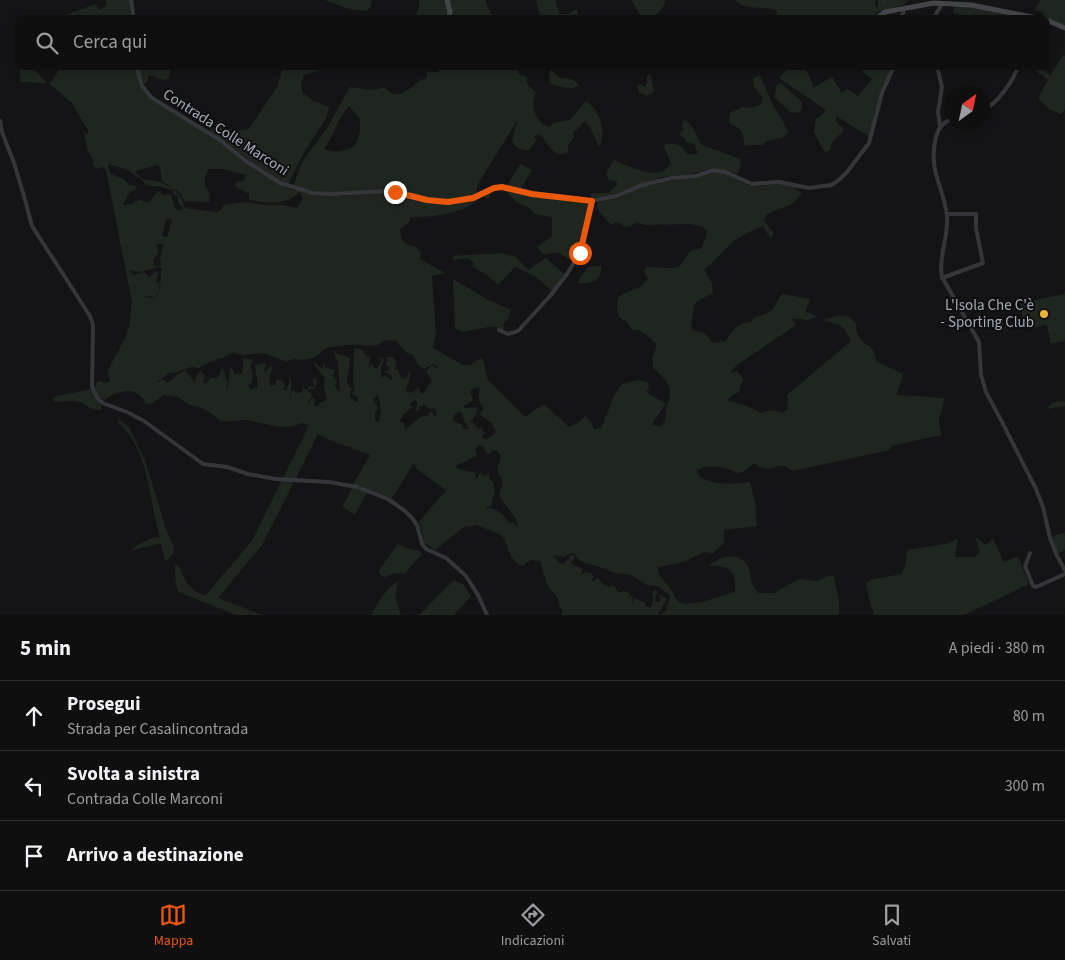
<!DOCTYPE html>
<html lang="it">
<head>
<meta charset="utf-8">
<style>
	:root { --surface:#0f0f10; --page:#1d1d1e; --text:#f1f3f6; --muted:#9b9c9f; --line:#2f2f30; --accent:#ea580c }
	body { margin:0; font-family:"Source Sans 3",sans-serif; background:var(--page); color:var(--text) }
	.compass { position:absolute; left:945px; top:85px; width:45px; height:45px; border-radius:50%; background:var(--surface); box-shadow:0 2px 8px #0003; rotate:33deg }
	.stop { position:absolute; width:15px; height:15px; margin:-11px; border:4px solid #ea580c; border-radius:50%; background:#fff }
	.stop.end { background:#ea580c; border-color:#fff; box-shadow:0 1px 5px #0008 }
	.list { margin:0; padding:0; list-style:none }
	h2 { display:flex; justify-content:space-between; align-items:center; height:65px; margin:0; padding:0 20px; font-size:21px }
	h2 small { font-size:16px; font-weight:400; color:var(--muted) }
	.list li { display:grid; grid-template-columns:32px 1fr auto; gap:15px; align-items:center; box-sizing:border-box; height:70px; padding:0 20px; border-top:1px solid var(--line) }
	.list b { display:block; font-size:19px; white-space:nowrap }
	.list p { margin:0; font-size:16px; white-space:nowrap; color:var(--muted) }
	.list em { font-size:16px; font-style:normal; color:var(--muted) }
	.icon { flex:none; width:28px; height:28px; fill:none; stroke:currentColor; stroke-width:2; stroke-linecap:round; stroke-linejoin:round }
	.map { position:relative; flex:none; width:1065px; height:615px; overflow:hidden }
	.search { position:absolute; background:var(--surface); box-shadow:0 2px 8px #0003; left:15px; right:15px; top:15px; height:55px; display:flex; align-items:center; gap:12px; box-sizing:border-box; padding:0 18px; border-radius:10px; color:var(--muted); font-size:19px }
	.sheet { height:275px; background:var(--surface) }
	nav { display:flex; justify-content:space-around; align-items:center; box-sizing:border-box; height:70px; border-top:1px solid var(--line); background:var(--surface); font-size:14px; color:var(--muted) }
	nav a { display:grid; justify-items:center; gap:2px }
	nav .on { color:var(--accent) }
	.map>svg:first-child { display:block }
	.green { fill:#1f2620; fill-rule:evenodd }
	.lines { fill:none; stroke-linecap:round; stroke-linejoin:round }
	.stream { stroke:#2b333a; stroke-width:1 }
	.street { stroke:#35363b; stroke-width:4 }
	.secondary { stroke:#43454b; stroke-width:5 }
	.route { stroke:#ea580c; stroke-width:6 }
	.poi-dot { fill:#eeb535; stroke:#0f0f11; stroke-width:2 }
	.labels { text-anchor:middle; stroke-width:4; stroke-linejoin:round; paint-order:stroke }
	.street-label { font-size:15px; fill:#a6abb6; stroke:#0f0f11 }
	.poi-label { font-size:15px; fill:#a6abb6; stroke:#0f0f11; text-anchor:end }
</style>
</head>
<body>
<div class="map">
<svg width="1065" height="615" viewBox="0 0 1065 615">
	<rect width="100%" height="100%" fill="#141416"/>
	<!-- green -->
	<g class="green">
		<path d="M106,0H130L132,19H68V14L96,4L99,10L106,6Z"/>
		<path d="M325,0H372L371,7L366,11L348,9Z"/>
		<path d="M419,0H445L448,9V19H414L419,7Z"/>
		<path d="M449,0H485L491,14L497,17L489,19H451L452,7Z"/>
		<path d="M536,0H555L560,14H568L576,9L580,19H545L540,15Z"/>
		<path d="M631,0H666C663,11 654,19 643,19Z"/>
		<path d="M735,0H875V6L878,8V0H908L904,5L878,12L870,19H778L777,11C763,5 747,12 735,0Z"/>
		<path d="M1041,0H1065V25L1044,17L1042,12L1034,10Z"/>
		<path d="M955,6L980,8L1005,12V15C990,23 969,15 953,13Z"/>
		<path d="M1063,55L1065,56V110L1060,114L1049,109L1038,98L1048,80L1029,66L1037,67L1051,75Z"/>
		<path d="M20,66H31L47,83L20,82Z"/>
		<path d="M56,66H135L145,93L220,141L273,180L287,188L312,194L343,196L386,192L427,202L445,203L471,200L492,191L488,199L483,196C464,214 436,217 411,217L408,223L400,229C401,244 405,243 417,248L421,253L420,259L445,273L432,276L436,333L433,348L463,365H470L481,358L484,361L485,370L488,380L525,417L544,404L569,427L579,422L585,416L591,422L594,429L601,428L615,394L622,384L638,380L647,382L649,386L646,392L666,404L652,424L660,427C667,422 666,416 666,409C667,404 670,399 670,394C670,382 660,374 653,368L652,357L656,349V344C650,337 642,329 632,330L627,322L619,317C609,283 639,298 648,278L644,272L646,267L673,268L680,266L690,251L701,248L706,237L707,231L702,226L690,224L645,225L637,222L631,226L625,227L618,222L611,225L599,211L596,205L600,202L619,198L643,186L698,176L712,171L728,175L747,185L757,186L781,184L795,187L796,190L802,193C798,197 794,203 790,205C782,209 775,209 766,215L764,220L769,228L773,232V235L770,238L763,226C753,230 742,235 734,241C723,250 716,262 704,269L712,284L713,293L697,301L694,305L691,327L693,330L706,334L713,343L726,341C731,331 740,321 752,322L753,318C760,316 771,313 775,305C778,301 779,298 782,294L811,299L805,311L818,317L808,320L791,318L796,325L737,365L730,372H738L743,379L739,392L732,395L727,401C739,402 751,407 761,413C769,410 775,409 783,413L788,409L787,395L851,341C843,323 840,325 823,320C837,317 849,309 857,327L855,328C859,336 861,344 870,346L875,354L876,361L903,374L897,395L945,398L939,420L941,435L891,446L890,450L792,471C779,460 775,471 762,468C759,467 757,465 754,463L745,471L737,473C727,466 708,464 697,470L700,477C717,486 731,484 750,482L755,501L757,526L724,530V543L713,553L704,552L684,562L658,567V573L671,590L678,602L685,604L702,602L735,592C736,569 729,565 707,566C720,557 739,549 748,567C751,572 750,578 752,583C753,586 756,590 758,593H774L799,579L817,581L828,576H834L839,602V615H660L666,611L670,595L658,586L647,585L631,575L615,573L606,569L583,562L578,559L575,554L571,553L563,557L553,555L558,562L563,564L572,555H574V559L571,562V564L583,569L580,576L585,572L591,573L594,577L592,580L593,581L598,578L604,585L610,587L612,585L616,588L619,593L623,591L630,593L628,598L633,595L632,603L635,598L645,603L646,607H651L653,602L652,593L655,590L657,592L655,601L657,602L660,601V597L659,595L667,599L658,615H561L563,611C559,606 559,602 557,597C555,593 552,591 549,587C547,585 541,565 540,561L531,560L522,566C518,563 512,560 510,554C506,547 507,541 501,535L477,525L468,527L466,525L435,550L423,542L422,531L419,522L446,490L417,469L414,463L392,498L353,485L370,455L330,440L318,434L262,545L218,598L262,615H236L179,592L176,586L175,566L176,565L179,566C184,581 190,590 205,596L252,541L309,425L301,423C285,432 263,422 245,420C237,420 230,422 221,421L209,412L199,407L188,404L178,397L163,395L151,404H146C137,384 118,391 104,400L100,398L95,388L96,383L100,381L104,383L110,382L108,370L125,338L129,327L132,302L106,170L103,167L96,169L92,162L94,161L88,151L83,130L85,134L89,132L72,103L49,83L53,80L58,71ZM109,164L128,170L143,181L145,184L150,186H157L173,190V194L178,196V203L183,208L180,211C171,209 175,201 170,194L164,195L158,191L148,203L141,200L135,201L133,204L123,205L129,193L135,190L136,187L135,185H129L125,180L111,174L108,167ZM159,165L161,173V180L179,192L185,201L209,202C213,186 197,188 209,169H223L246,175L244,181L236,182L235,186L249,194V200C267,203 286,206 300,192L303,198L297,208L283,205H264L247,202L223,205L221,210L216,212L184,208C183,195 172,186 160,182C148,178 144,184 135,171ZM171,219C173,226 167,230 168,237H164L162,235L166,220ZM157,244H162L163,246L160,257L161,265L157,267L154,266L153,260L158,253ZM160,267L162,269C159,280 163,291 154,299L143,296H150L153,298L158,293L160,283L156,282L158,272L156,271L149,277L144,272L133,275L129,270L140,272ZM387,340L397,341L398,344L405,350V352L413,355L418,365L424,369L433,364L438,367L436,369L432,365L426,371L432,381L423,394L420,392L419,387L412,393L406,391C407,384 412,377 410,370L406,379L401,378L398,370L395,369L396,361L393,357H387L386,365L389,367V370L383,372L390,374L393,379L391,380L385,375L381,378V370L384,359L379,357L381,361L377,369L374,368L373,364L369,367V360L371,358L367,356L360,349L354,348L353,382L355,390L351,393L358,397V400L356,402L350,397V392L353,388H350L347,382L350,358L336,353L332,349L338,362L340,391L337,390L334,384H336L337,382L333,376L335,370L326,368L323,362V368H321L315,363V366L325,378L324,387L327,400L320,403L319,406H314L315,399L312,398L309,403L308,402L312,396L311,393L308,392L309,389H314L317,384L315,378L312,380L314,382V387L309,386L306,390L303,386V391L298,393L292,390L289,399L292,383L289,376V384L286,390L282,389L286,386L282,380H278L276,381V385L270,386L269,382L272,368L271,366L264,373L266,363L258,364L257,366L255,364L258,387L250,390L249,386C255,379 253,374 250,367L253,360L244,358L242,374H236L235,375L232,367L230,368L228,388L226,387L228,383L225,376L226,372L224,373V368L221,370L218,378H211L205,384L203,382L205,376L200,371L196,376L195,382L185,370L177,375L168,383L162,379L159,382H157L169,373C180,374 188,364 199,368C210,360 221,360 232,353L243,355L264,353L286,362C294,357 299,361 308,359C319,357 321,350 327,348C335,346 353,344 362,345C366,346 372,346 377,345C380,344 383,341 387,340ZM480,387C478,397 477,400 484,408L479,414L492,423L496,432L488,439H484L482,436L485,433L483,430H481L484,426L478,429L476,425L470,422L473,419L478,410L476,407L465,408L463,406L473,400L470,391L471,389ZM377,395C381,402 382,415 378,422L375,420V413L378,408L373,400ZM415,400L417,403L416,412L420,409L419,407L424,405L430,409L434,408L437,413L435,416L431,411L427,416L420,417L406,429L403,422H399L404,414L413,407L409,405ZM459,412L462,413L463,418L469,429H464L461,424L455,422L453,419L454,414ZM479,445L484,447V450L489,454L493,450H496L500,454L501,458C492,476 503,471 502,485C502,489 499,492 499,496L516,519L517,528L515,523H509C506,516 498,510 490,508L485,510L487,507L491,506L495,491L493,482L490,480L489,474L483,476L482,471L478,476L475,481L476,473L455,468L457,465L476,456L477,453L475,449Z"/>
		<path d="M138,66H169L171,69L169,77L166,80L158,79L154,76H148V80L144,85L143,84Z"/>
		<path d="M283,66H337L304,75L301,83L302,92L313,101L329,107C327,122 319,127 313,138C303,153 295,169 288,185L272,177L209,130L210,127C224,127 236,132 249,129L278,85Z"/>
		<path d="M445,66H514L520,75L526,77L528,85L536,93C529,105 536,124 550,127L554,123L569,120L586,101C600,110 607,133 599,147L590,127L585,121L573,133L574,137L568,145V152C554,161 548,141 539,134L535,136L536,141L529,150C522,150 515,149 512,141L517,121L479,182L475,196L448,200L428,198L384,189L333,193L321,192L293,186L303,160L326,130L350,87L370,90L385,88C403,105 412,81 427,78V72H439V68H444ZM349,106L360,119V130L355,146C345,151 335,153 324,149L333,134L338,122Z"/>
		<path d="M790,66H807L805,68L814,87L832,77L842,93L847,89L858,96L872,79L862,72L866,66H893L882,93L870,137L836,116V121L844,130L832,142L830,150L825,153L814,132L816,119L820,117L826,110L779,78Z"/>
		<path d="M549,68L560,78C569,77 575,80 579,86C571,90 559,87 550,83Z"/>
		<path d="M649,74L651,76L654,92L647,96L639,92L637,86L640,84L645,87L647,82V76Z"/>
		<path d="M760,76L773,105L789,132L781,138L767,141L762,145H748L745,146C743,134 742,127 729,124L730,113L743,107L751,108L761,104L763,98L754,87L753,78Z"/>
		<path d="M781,83L802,102V109L799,113L790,112L774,97L777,85Z"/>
		<path d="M683,120C694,124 696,136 702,145L740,159L741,167L737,174L713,168L690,174L662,177L641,184L614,197L589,199L591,198V193H608L616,186L617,182L609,180L606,174L613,161L615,160C630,167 660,183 671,163L663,145C672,142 683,144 686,154H698L694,144L691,142L686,143L684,138L680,136L681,131L684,129L682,126Z"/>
		<path d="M520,164L532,170L520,190L507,186Z"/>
		<path d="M503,188L588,204L590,206L579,251L574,249L569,259L558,252L543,255L537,247L552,236V217L534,214L529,208L516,202Z"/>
		<path d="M502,253L516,257L528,270L546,258L565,275L552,291L536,277L515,267L498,285L487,275L472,266L474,263L468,258L453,260V256Z"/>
		<path d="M593,266H601C602,281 592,284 579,283V279L588,267Z"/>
		<path d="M453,279L488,300L511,310L508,318L503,325L504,330L494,326L463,332L455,328Z"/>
		<path d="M1065,294V341L1051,344L1047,325L1025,329L1020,303Z"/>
		<path d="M92,389L101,403V410C89,411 89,405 79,402C71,400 63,402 55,402L53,398L57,396Z"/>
		<path d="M1058,401L1060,402L1065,401V406L1047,409L1050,404Z"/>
		<path d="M118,419L129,427L146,463L166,529L174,547L173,554L168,560H165L161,543L130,551C140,543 148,538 160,537C149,501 149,448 118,423Z"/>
		<path d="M353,487L368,491L355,515L342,507Z"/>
		<path d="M1065,532V550L1057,554L1052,537Z"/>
		<path d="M975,536L985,545L993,539L1004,562L1018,556L1029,584L964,615H872L874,613L870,603L866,583L874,579L902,574L906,562L907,550L945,544L958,539L955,557H975L980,552Z"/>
		<path d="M398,544L409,549L420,551L422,555L415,561L405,574L395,573L385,577L380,575L379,570Z"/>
		<path d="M454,580L463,584L471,596L454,615H419Z"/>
		<path d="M399,581C393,594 396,601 401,615H371C377,604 388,585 399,581Z"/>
	</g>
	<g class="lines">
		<!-- stream -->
		<path class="stream" d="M884,5L885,0"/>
		<!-- street -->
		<g class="street">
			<path d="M131,0L134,19"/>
			<path d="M901,19L904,10"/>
			<path d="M933,19L942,4"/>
			<path d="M1007,19L1018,14"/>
			<path d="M136,66L142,86L152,98L220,140L246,161L280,183L313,193L333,194L386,191L427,200L448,201L473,198L494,188L502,187L532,194L592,201L617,196L642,185L672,178L696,176L713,170L725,172L752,184L779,182L809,188L831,185L839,180L847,172L869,143L882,93L894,66"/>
			<path d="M937,66L942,87L938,112L940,126"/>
			<path d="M982,110C996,106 1014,80 1018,66"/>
			<path d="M952,119C941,123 937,130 935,142C929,172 944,188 947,216C949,236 938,257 942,277L979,342L981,375L986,392L1002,422L1036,489L1043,507L1050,538L1057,556L1065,570"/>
			<path d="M0,121L2,132L14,163L24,196L32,226L90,316L93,325L92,387L98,399L103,403L129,413L144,421L203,464L227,467L248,474L276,479L329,482L357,487L388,499L405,511L412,518L417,525L422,544L426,549L446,558L466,576L478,595L487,615"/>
			<path d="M942,278L983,263L976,228V214H947"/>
			<path d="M499,330L508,334L518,331L550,296L567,274L580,253L583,237L592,201"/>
			<path d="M1030,553L1025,566L1033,586L1036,587L1065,574"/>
		</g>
		<!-- secondary -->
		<g class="secondary">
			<path d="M447,0L450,11L449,19"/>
			<path d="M875,19L885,12L934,3L971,5L1042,19"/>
			<path d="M1046,20L1065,28"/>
		</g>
	</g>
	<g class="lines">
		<!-- route -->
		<path class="route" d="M395,192L427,200L448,202L473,198L494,188L502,187L532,194L592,201L580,253"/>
	</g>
	<!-- markers -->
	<circle class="poi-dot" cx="1044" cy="314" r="5"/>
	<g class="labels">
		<!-- street labels -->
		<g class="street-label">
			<text transform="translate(226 132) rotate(33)" y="5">Contrada Colle Marconi</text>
		</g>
		<!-- poi labels -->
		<g class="poi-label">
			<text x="1034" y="310">L'Isola Che C'è<tspan x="1034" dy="17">- Sporting Club</tspan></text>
		</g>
	</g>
</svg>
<svg class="compass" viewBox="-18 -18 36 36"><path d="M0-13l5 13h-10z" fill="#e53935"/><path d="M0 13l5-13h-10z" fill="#9b9c9f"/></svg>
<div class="stop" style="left:580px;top:253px"></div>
<div class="stop end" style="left:395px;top:192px"></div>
<div class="search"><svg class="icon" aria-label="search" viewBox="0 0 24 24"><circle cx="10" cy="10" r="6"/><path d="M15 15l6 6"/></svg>Cerca qui</div>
</div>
<section class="sheet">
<h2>5 min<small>A piedi · 380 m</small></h2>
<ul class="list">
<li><svg class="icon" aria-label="ahead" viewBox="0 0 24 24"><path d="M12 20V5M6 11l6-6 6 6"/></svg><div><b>Prosegui</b><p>Strada per Casalincontrada</p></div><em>80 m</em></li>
<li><svg class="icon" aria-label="left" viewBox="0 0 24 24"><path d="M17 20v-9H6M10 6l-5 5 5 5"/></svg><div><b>Svolta a sinistra</b><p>Contrada Colle Marconi</p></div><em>300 m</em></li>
<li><svg class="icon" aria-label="arrive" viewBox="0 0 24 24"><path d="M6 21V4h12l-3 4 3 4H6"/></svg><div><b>Arrivo a destinazione</b></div></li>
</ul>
</section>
<nav>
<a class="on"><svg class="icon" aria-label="map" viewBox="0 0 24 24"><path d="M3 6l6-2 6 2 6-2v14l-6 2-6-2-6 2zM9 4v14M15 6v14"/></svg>Mappa</a>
<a><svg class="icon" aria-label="directions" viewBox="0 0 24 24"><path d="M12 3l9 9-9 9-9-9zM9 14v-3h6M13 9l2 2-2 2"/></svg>Indicazioni</a>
<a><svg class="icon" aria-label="saved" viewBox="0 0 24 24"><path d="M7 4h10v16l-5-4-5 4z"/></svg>Salvati</a>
</nav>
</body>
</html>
